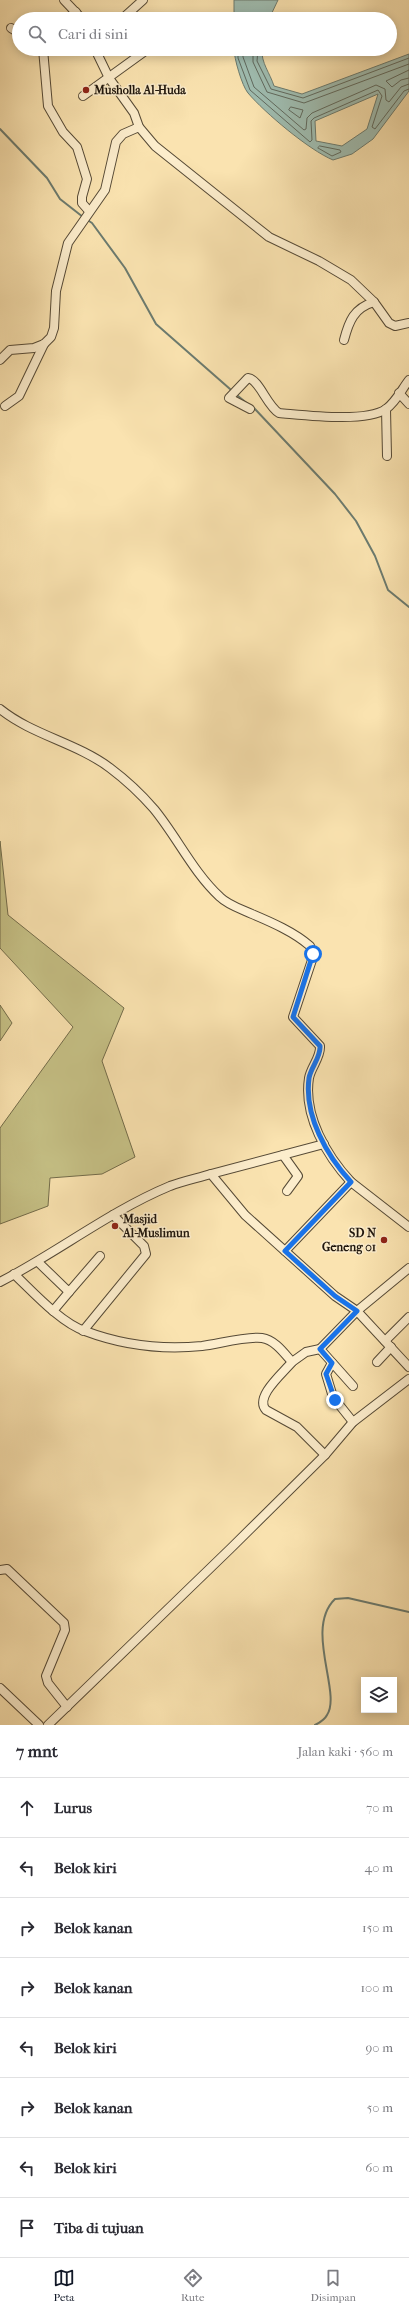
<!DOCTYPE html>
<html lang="id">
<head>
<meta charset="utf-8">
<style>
	:root { --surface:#fff; --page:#f7f7f7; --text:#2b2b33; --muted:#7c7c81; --line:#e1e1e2; --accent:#111827 }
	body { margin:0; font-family:"IM FELL French Canon",serif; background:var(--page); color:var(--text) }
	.controls { position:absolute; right:12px; bottom:12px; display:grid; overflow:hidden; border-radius:0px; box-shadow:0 2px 10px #0003 }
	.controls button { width:36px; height:36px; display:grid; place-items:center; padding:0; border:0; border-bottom:1px solid var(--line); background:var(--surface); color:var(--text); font:20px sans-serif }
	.stop { position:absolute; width:12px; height:12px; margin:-9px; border:3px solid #1a73e8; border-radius:50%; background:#fff }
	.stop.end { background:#1a73e8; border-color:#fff; box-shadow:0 1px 4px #0008 }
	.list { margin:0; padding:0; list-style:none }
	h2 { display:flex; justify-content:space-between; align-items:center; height:52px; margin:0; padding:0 16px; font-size:17px }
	h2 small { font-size:13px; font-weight:400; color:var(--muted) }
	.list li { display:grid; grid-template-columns:26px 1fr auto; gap:12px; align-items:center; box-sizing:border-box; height:60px; padding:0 16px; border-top:1px solid var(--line) }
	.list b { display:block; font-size:15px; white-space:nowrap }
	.list em { font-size:13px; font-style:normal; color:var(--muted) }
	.icon { flex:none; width:22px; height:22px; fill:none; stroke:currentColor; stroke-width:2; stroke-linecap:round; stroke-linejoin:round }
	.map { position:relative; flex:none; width:409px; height:1725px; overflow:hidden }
	.search { position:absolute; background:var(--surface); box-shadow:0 2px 10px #0003; left:12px; right:12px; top:12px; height:44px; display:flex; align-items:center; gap:10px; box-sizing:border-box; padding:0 14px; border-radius:22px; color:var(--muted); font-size:15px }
	.sheet { height:532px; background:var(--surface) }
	nav { display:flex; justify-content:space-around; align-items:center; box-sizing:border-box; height:56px; border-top:1px solid var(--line); background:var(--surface); font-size:11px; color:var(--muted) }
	nav a { display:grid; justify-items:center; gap:2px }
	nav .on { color:var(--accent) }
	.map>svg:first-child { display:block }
	.green { fill:#c6c186; stroke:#736c4a }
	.water { fill:#9fbdb1; stroke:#6c7b6f; fill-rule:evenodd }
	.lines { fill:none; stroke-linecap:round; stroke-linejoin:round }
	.shore { stroke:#606a5f; stroke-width:1 }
	.stream { stroke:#6c7b6f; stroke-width:2 }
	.street-casing { stroke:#564a36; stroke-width:10 }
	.street { stroke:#fcedcc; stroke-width:8 }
	.route { stroke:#1a73e8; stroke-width:5 }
	.poi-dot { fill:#8f2418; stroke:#fcedcc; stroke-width:1.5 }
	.labels { text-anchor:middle; stroke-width:3; stroke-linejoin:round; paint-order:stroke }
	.poi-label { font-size:12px; font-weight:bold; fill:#20170d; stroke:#fcedcc; text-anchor:start }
</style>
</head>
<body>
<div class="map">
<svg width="409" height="1725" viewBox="0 0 409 1725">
	<rect width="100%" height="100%" fill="#fae3b0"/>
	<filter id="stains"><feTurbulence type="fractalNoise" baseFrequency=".005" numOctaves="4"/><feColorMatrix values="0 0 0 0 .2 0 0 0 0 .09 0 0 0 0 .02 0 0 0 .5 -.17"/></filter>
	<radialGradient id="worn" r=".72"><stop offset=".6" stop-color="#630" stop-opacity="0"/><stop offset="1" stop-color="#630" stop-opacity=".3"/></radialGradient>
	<!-- green -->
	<g class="green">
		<path d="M0,841L8,915L124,1008L102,1061L135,1157L102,1174L50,1178L48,1206L0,1224V1128L73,1027L0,948Z"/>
		<path d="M0,1005L12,1023L0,1041Z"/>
	</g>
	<!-- water -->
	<g class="water">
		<path d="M234,0H278L269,19H234Z"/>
		<path d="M234,49H262C261,63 270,73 274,86L302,94L409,54V91L373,139L352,154L333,160C309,150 265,113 248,93C242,86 234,58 234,49ZM378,94L367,129L342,146L316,141L315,121Z"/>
	</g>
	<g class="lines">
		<!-- shore -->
		<g class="shore">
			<path d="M238,49V58L250,90L310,142L312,140L311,121L314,118L378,90L382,96L372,127L375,129L404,91L409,89"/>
			<path d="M243,49V57L254,87L304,130L306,129L307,118L312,113L376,85L385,89L386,100L389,102L401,87L409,84"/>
			<path d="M253,49V62L267,92L304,103L409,64"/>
			<path d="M258,49L257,61L271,89L303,98L409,58"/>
			<path d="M409,70L386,81L392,87L401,80L409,78"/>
			<path d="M291,107L303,110L300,118L289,110Z"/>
			<path d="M320,146L340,150L341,152L332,156L318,148Z"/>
		</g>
		<!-- stream -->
		<g class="stream">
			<path d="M0,129L47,178L60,199L83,217"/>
			<path d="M86,219L92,223L125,268L156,324L230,389"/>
			<path d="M238,396L249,405"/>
			<path d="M253,407L335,494L356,521L375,556L388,590L409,607"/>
			<path d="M315,1725C319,1723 325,1719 327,1715C342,1693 304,1629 335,1599L348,1598L409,1612"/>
		</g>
		<defs>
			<g id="street">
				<path d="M64,0L82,19"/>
				<path d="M66,19L76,12"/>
				<path d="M122,19L143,0"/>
				<path d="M11,28L19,33"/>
				<path d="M43,49L48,106L63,132L77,147L87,179L82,197V203L89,211"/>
				<path d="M95,49L109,78L134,113L139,127L155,146L269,237L319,261L351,280L374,302L389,323L395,326L409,323"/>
				<path d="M83,96L148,49"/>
				<path d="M344,340C349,321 354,308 374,302"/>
				<path d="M0,360L10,350L34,348L44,344L51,337L54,328L56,291L68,243L105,190L116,142L123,134L139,127"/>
				<path d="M399,393L409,404"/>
				<path d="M5,406L19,396L44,344"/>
				<path d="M250,409L229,398L248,378C259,379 267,406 279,413C304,415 366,423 386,409C396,402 402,389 409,380"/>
				<path d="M386,409L387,456"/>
				<path d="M0,709C32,735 77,743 110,768C126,780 141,794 154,809C177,837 193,872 220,897C228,905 241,909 252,914C271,922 294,932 310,946L313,954L312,960L293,1017L320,1046C321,1057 311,1067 309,1078C303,1116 327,1156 351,1182"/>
				<path d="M283,1155L298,1176L287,1191"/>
				<path d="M211,1174L324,1144"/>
				<path d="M285,1251L351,1182L409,1227"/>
				<path d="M38,1262L69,1292L100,1256"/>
				<path d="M14,1274C33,1292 61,1323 85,1331C122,1345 162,1350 202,1346C218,1344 247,1336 262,1338C275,1340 284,1353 292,1362L306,1352L320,1349"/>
				<path d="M0,1282C58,1252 110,1211 170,1186C183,1181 198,1178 211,1174L245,1215L335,1296L357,1311L409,1367"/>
				<path d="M53,1311L69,1292"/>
				<path d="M83,1331L146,1254L144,1246L113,1215"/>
				<path d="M385,1341L409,1317"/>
				<path d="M292,1362C283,1373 254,1397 266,1410L297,1427L325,1455"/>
				<path d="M377,1362L391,1347"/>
				<path d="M332,1363L326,1374L333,1397L353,1422"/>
				<path d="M353,1386L320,1349L357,1311L409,1268"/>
				<path d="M0,1570L7,1569L64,1623L65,1630L46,1676L48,1683L67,1707"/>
				<path d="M0,1688L39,1725"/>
				<path d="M48,1725L230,1549L325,1455L353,1422L409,1379"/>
			</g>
		</defs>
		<!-- street casing -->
		<use href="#street" class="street-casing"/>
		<!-- street -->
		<use href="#street" class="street"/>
	</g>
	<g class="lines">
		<!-- route -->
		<path class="route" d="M313,954L293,1017L320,1046C321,1057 311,1067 309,1078C304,1116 327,1156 351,1182L285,1251L335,1296L357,1311L320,1349L332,1363L326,1374L335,1400"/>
	</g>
	<!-- markers -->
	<g class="poi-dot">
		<circle cx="86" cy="90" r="4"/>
		<circle cx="115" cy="1226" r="4"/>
		<circle cx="384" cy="1240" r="4"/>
	</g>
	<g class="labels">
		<!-- poi labels -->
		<g class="poi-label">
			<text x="94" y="94">Musholla Al-Huda</text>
			<text x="123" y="1223">Masjid<tspan x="123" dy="14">Al-Muslimun</tspan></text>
			<text x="376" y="1237" text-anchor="end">SD N<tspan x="376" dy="14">Geneng 01</tspan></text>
		</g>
	</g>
	<rect width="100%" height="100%" filter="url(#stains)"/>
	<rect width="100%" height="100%" fill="url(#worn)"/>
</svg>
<div class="controls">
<button><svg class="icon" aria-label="layers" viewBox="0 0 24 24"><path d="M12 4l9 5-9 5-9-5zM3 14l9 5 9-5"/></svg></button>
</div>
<div class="stop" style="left:313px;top:954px"></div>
<div class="stop end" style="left:335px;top:1400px"></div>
<div class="search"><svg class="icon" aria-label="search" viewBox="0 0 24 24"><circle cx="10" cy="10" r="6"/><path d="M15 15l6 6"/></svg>Cari di sini</div>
</div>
<section class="sheet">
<h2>7 mnt<small>Jalan kaki · 560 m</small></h2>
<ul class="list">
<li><svg class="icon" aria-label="ahead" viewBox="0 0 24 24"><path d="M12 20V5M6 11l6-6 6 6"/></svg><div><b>Lurus</b></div><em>70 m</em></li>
<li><svg class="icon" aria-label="left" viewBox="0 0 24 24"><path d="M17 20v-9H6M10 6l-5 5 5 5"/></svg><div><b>Belok kiri</b></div><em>40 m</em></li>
<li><svg class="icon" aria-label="right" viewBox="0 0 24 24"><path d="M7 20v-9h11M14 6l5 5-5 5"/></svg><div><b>Belok kanan</b></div><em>150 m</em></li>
<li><svg class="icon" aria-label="right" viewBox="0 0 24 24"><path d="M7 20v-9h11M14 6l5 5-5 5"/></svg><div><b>Belok kanan</b></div><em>100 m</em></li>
<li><svg class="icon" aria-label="left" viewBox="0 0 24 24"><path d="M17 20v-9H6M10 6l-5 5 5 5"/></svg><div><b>Belok kiri</b></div><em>90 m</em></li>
<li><svg class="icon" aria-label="right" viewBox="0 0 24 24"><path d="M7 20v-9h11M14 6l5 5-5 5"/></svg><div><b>Belok kanan</b></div><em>50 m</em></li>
<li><svg class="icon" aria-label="left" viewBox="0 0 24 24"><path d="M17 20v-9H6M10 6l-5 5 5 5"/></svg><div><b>Belok kiri</b></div><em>60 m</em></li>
<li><svg class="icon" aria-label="arrive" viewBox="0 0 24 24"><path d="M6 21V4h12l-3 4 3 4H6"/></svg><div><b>Tiba di tujuan</b></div></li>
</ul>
</section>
<nav>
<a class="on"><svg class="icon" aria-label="map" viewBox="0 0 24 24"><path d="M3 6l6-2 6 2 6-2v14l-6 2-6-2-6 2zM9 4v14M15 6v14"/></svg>Peta</a>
<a><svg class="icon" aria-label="directions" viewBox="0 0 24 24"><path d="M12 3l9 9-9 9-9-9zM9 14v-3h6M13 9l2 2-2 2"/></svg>Rute</a>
<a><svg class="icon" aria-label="saved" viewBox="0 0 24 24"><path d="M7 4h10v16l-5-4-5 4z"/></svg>Disimpan</a>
</nav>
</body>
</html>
